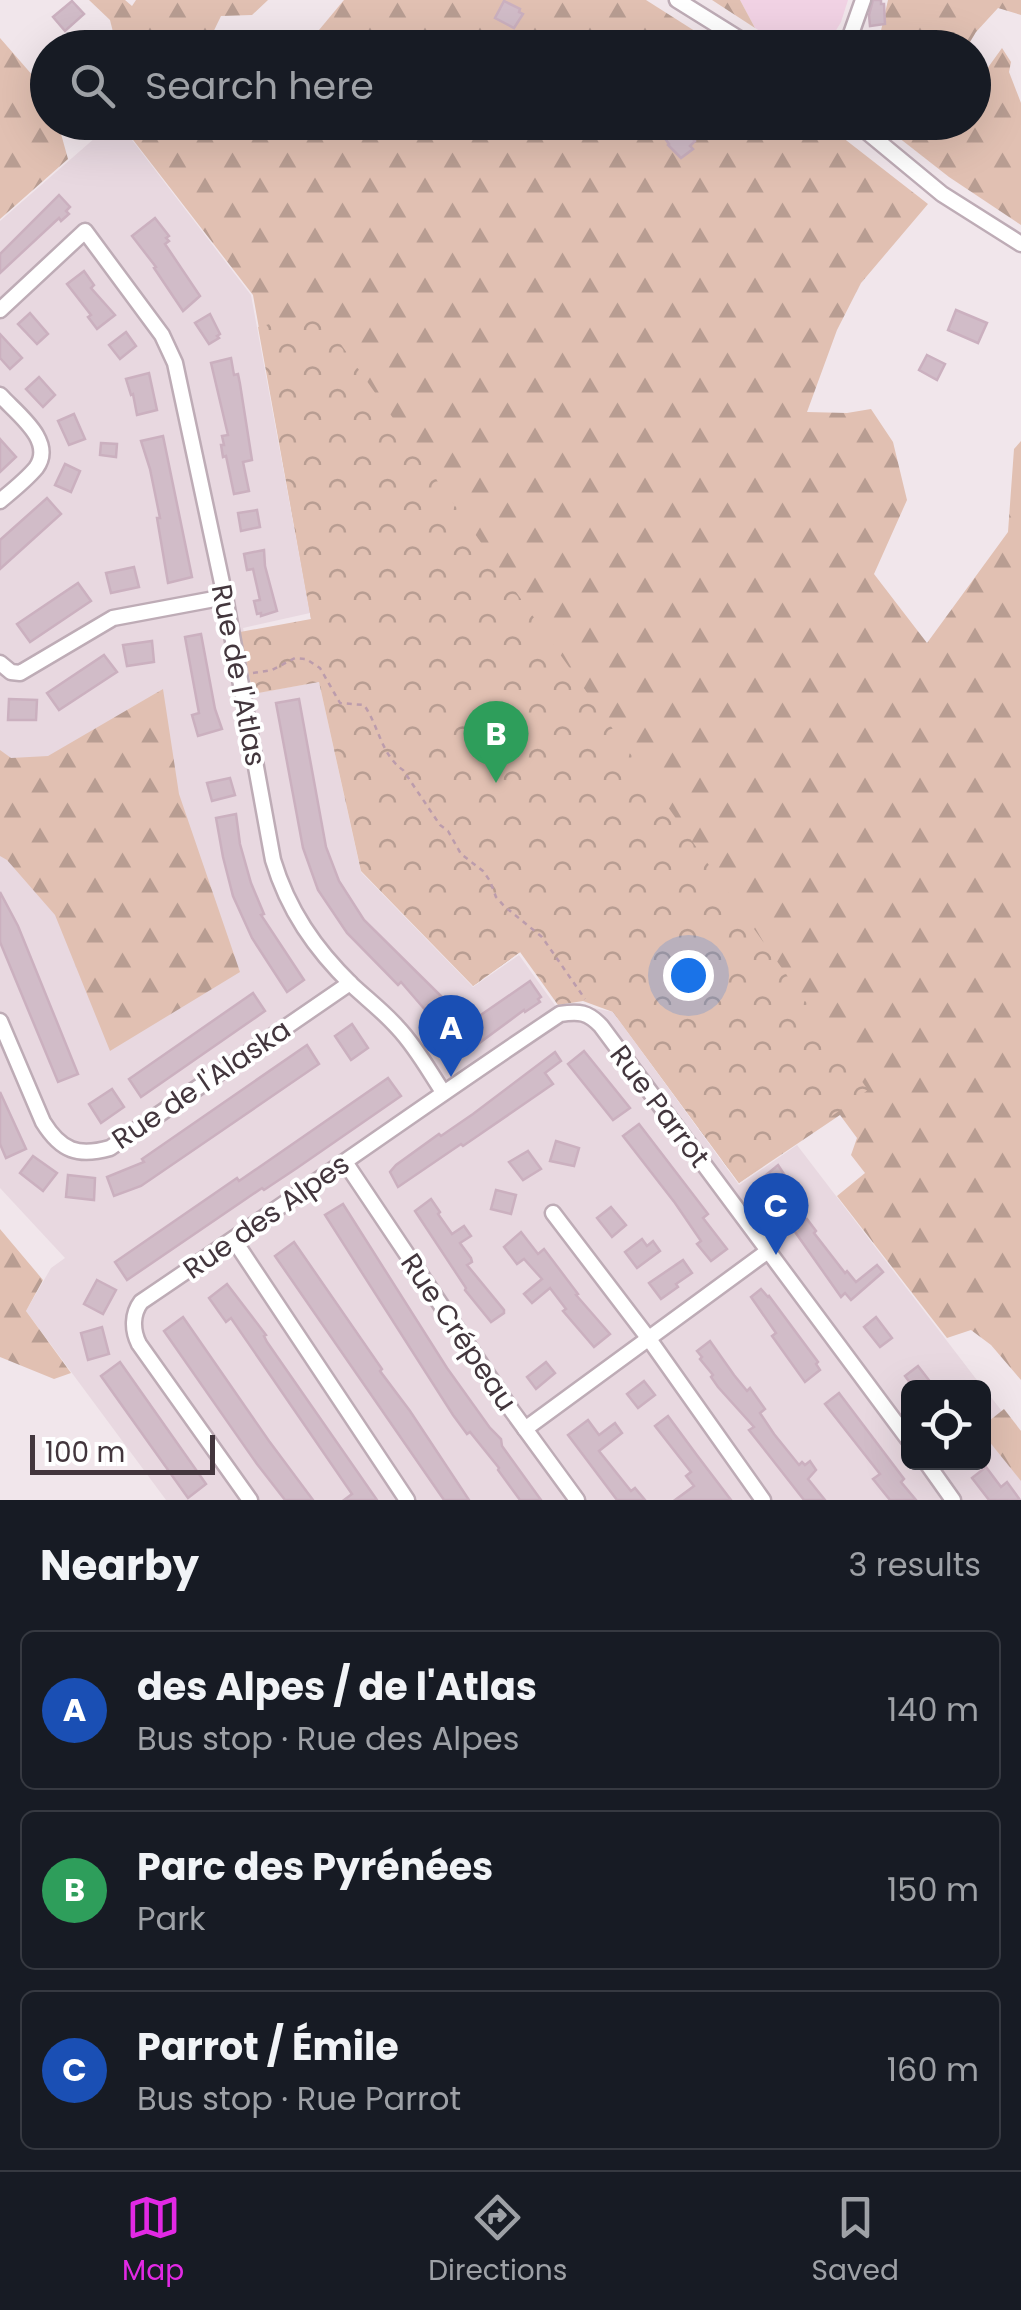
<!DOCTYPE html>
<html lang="en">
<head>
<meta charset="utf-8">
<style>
	:root { --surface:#171b24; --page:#242831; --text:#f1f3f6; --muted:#9ea1a6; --line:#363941; --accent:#e229e4 }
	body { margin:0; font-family:Poppins,sans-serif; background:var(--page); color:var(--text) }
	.controls { position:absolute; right:30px; bottom:30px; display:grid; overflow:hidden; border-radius:15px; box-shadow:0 10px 40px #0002 }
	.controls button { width:90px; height:90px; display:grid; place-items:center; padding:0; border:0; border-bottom:2px solid var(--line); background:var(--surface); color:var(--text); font:50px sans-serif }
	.scale { position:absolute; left:30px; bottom:25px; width:185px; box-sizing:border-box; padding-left:10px; border:5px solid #43363d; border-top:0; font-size:28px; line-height:35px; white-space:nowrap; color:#43363d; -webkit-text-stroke:8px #fff; paint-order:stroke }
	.you { position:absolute; left:688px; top:975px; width:35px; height:35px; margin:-25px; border:8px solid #fff; border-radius:50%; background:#1a73e8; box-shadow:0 0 0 15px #1a73e833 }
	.badge { display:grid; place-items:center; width:65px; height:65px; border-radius:50%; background:var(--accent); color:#fff; font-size:32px; font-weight:700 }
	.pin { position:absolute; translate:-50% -82px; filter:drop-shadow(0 2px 5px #0008) }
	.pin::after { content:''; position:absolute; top:52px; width:35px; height:30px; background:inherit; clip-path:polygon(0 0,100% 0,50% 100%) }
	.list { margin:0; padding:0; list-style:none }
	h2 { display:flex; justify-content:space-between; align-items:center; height:130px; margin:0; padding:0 40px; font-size:42px }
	h2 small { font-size:32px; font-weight:400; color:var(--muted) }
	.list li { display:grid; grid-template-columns:65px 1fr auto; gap:30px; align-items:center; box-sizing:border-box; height:160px; margin:0 20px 20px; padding:0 20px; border:2px solid var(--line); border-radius:15px }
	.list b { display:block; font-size:38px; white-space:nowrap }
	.list p { margin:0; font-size:32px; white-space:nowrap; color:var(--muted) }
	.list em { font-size:32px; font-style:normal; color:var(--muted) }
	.icon { flex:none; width:55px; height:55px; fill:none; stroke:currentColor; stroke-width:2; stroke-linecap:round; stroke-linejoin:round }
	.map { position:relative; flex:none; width:1021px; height:1500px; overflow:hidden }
	.search { position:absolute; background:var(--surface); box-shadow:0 10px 40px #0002; left:30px; right:30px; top:30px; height:110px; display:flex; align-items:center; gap:25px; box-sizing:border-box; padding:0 35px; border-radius:55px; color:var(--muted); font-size:38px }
	.sheet { height:670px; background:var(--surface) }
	nav { display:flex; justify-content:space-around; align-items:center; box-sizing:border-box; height:140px; border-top:2px solid var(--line); background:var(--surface); font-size:28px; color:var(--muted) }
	nav a { display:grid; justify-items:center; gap:5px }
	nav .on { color:var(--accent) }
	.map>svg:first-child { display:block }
	.residential { fill:#e8d8e0 }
	.commercial { fill:#f1d2e4 }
	.forest { fill:url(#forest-firs) }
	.park { fill:url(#park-crowns) }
	.building { fill:#d1bcc8; stroke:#cbb0bf; stroke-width:2.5 }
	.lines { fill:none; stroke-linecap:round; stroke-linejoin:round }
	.street-casing { stroke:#beacb6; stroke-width:19 }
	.path { stroke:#bc9cac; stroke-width:2.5; stroke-dasharray:5 5; stroke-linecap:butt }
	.street { stroke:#fff; stroke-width:14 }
	.labels { text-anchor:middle; stroke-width:8; stroke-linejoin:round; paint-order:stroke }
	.street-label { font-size:28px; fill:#43363d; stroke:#fff }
</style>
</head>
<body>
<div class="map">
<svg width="1021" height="1500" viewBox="0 0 1021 1500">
	<defs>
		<pattern id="forest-firs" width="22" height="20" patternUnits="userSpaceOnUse" patternTransform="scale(2.5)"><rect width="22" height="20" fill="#e1c0b2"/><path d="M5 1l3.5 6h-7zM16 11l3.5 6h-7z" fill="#b89d92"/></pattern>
		<pattern id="park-crowns" width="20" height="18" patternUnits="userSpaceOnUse" patternTransform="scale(2.5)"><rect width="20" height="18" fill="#e1c0b2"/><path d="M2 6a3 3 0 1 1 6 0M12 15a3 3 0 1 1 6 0" fill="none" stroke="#b89d92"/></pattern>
	</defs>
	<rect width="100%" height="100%" fill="#f1e6eb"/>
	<!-- residential -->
	<path class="residential" d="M112,123H119L251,295L310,613L243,628L256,693L319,682L361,872L473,987L519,955L557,1008L584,1006L613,1012L739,1185L797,1145L983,1388H908V1462H984V1388L1021,1436V1500H166L26,1311L51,1268L65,1258L0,1188V221Z"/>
	<!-- commercial -->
	<path class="commercial" d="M740,0H848L841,22L826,47L788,48L755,28Z"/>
	<!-- forest -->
	<g class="forest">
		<path d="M89,0H125L132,6L136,0H268L252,15L221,16L206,47L117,48L110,20Z"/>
		<path d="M344,0H646L720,47L304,48Z"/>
		<path d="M712,0H740L755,28Z"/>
		<path d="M888,0H1021V15L998,8L976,32L967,47L877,48Z"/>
		<path d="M0,38L47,92L48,122L58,123L68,159L0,219Z"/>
		<path d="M1002,48L1011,62L1009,72L1021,103V225L949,177L880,123L974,122V87Z"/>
		<path d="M120,123H824L928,204L861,283L837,330L807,412L847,413L871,409L893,442L907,500L874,574L927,643L1008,532L1014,449L1021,441V1380L991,1345L971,1330L947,1338L837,1196L865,1173L851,1155L857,1138L840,1115L739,1183L552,929L473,986L311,619L253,295Z"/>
		<path d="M163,689L179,794L240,972L110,1051L55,915L7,860L0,856V750L11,758L48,756Z"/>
		<path d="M0,1229L43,1280L26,1311L71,1373L54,1379L0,1357Z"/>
		<path d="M1004,1409L1021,1431V1481L984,1435V1425Z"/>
	</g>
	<!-- park -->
	<path class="park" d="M318,312L868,1090L739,1183L613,1012L583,1001L558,1005L520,952L473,986L361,871L319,682L253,694L240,632L311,619L258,327Z"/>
	<!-- building -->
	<g class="building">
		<path d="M873,0H881V4H884L885,24L870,26L869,15Z"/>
		<path d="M72,1L84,14L65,31L53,17Z"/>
		<path d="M504,1L520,9L519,12L523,14L514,28L495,18Z"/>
		<path d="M679,122L689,131L687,133L695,141L690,146L693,149L681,158L668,145L669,144L666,140L671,136L668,133Z"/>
		<path d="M59,195L70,207L66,211L69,214L61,221L59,218L0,273V254Z"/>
		<path d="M155,218L169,236L166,238L169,241L165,244L200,296L183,311L154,268L156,267L132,236Z"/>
		<path d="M84,271L94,285L91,288L115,315L97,329L88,317L91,315L67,284Z"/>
		<path d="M956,310L987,323L978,343L948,330Z"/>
		<path d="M30,313L48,334L37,344L18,324Z"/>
		<path d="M210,314L220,334L217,336L219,338L209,344L195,323Z"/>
		<path d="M126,332L136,346L120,359L109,345Z"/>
		<path d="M0,334L22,358L10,369L0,358Z"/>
		<path d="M927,355L945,364L937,380L919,370Z"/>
		<path d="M231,358L234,375L238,374L240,384L252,460L243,462L249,491L234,494L226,456L223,457L221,445H224L222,436L228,435L211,363Z"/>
		<path d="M149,373L157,410L137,415L133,394L131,395L126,379Z"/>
		<path d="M39,377L55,395L43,407L26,389Z"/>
		<path d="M74,414L85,439L69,445L58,421Z"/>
		<path d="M163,436L192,577L168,583L157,518H160L150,469L141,441Z"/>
		<path d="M0,439L16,457L0,472Z"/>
		<path d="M101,443L117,444L116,457L100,455Z"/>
		<path d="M65,464L80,471L71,492L55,485Z"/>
		<path d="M47,498L61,514L0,569V540Z"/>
		<path d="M257,510L260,527L241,531L238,513Z"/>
		<path d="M264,550L265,566L277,611L261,616V613L257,614L254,601L260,600L253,569L247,570L244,554Z"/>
		<path d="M134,567L139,587L111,593L106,573Z"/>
		<path d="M78,583L91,601L30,642L17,624Z"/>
		<path d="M201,634L215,709L222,729L198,736L192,715L199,713L185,637Z"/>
		<path d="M152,641L154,662L127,666L123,645Z"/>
		<path d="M104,655L117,672L59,710L47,693Z"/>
		<path d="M9,699L37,700L36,720H8Z"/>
		<path d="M299,699L326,847L339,881L364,920L443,998L427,1012L401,982L398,985L347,933L318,890L303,848L276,703Z"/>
		<path d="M230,778L235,795L212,801L207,783Z"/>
		<path d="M236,814L240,844L251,883L264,914L261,915L304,980L287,992L252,938L233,896L223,857L216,818Z"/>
		<path d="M0,892L18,926L78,1074L58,1082L0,942Z"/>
		<path d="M530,981L541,997L538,999L540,1002L525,1012L524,1010L478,1044L476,1043L465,1052L462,1048L456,1052L446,1039Z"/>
		<path d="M253,993L265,1011L141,1097L129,1079Z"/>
		<path d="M352,1024L368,1048L351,1060L335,1036Z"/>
		<path d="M307,1045L319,1064L141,1186L114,1196L107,1177L144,1162L142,1159Z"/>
		<path d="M584,1051L630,1108L613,1120L568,1064Z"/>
		<path d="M555,1052L561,1061L545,1073L553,1084L463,1146L461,1144L398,1187L390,1172L396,1165L439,1134L441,1136L473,1114Z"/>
		<path d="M388,1078L401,1096L297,1168L264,1190L262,1188L127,1280L115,1262L237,1178L239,1181L271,1159Z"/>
		<path d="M112,1089L124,1107L101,1123L89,1104Z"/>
		<path d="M0,1092L26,1149L6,1158L0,1144Z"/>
		<path d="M639,1124L708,1214L703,1218L727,1249L711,1261L697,1244L701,1241L675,1203L623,1136Z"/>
		<path d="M556,1141L579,1148L574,1166L550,1161Z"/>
		<path d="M528,1151L541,1169L523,1180L509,1162Z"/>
		<path d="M33,1156L57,1173L43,1191L20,1173Z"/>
		<path d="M778,1165L797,1194L783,1205L775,1194L776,1193L768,1183L770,1181L766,1175Z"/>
		<path d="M68,1175L95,1178L94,1200L66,1197Z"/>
		<path d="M496,1190L516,1195L511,1214L491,1209Z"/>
		<path d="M431,1199L440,1212L438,1214L452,1234L464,1226L471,1236L460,1243L471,1258L472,1262L467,1265L504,1310V1313L491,1322L465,1290L466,1288L415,1211Z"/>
		<path d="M343,1204L447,1368L490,1428L501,1439L502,1446L541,1500H520L498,1470L499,1468L470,1432L467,1434L453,1415L325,1215Z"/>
		<path d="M611,1207L626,1225L612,1237L597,1218Z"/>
		<path d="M807,1219L816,1231L814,1233L845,1273L847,1271L856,1282L877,1265L883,1272L851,1300L845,1293L841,1297L793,1229Z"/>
		<path d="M521,1232L538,1254L544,1249L578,1294L576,1295L610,1334L594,1347L563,1311L566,1309L550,1288L532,1303L524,1294L542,1279L524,1259L517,1264L504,1247Z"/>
		<path d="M642,1239L647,1246L653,1241L660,1251L637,1268L625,1252Z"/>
		<path d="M294,1242L382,1369L380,1371L410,1411L469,1500H444L275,1256Z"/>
		<path d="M683,1260L692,1273L676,1284L678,1287L661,1299L649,1283Z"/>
		<path d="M97,1280L116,1290L103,1314L84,1304Z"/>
		<path d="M227,1284L266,1335L264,1336L267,1342L377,1500H344L352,1494L231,1318L226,1322L209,1298Z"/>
		<path d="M761,1289L768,1297L769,1296L818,1362L816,1364L820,1370L805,1382L772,1336L776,1333L751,1297Z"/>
		<path d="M183,1317L269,1441L313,1500H285L257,1464L164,1331Z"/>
		<path d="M876,1317L892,1338L880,1347L864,1327Z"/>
		<path d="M102,1327L109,1354L88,1360L81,1333Z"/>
		<path d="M710,1341L734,1375L747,1391L750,1388L765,1409L760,1413L774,1434L799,1465L802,1462L805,1465L810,1461L816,1470L808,1479L825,1500H804L749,1430L754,1427L718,1387L711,1377L713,1375L700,1359L702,1357L697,1351Z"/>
		<path d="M120,1362L206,1484L188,1498L101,1376Z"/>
		<path d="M546,1362L555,1373L536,1389L527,1377Z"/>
		<path d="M918,1366L935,1388H914L905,1376Z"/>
		<path d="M644,1381L655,1395L638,1408L627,1394Z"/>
		<path d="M839,1393L904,1479L901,1482L916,1500H890L873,1479L880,1474L825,1404Z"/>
		<path d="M668,1416L696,1454L731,1500H675L694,1486L686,1476L691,1472L655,1426Z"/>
		<path d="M588,1420L599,1435L615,1423L622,1433L599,1451L631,1491L635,1488L645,1500H617L568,1435Z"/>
		<path d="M986,1467L1001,1487L1007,1482L1020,1500H989L972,1478Z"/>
	</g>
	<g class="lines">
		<defs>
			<g id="street">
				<path d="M677,0L754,48"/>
				<path d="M846,48L863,0"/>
				<path d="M855,122L942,194L1021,244"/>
				<path d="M0,310L85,231L162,335L175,363L225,597L273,860C288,910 315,949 352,985C367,999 384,1012 398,1028C416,1047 429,1071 443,1092"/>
				<path d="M0,395C16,413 56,441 36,468C26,480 12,491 0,501"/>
				<path d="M0,663L11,672L20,673L113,618L225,597"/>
				<path d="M0,1021L43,1122C61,1151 78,1157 110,1148L350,983"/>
				<path d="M345,1162L512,1411L577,1500"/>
				<path d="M553,1213L649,1339L763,1500"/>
				<path d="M234,1240L407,1500"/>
				<path d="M525,1429L768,1251"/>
				<path d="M926,1462L953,1500"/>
				<path d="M250,1500L139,1344C132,1330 132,1314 141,1302C282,1207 419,1108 560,1014C579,1011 588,1012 601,1026L908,1439"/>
			</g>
		</defs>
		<!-- street casing -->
		<use href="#street" class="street-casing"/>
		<!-- path -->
		<path class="path" d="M253,673L272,670L295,658L306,659L320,668L340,703L364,705C379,726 381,755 403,770L440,825L448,831L461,854L483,871L490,881L496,897L504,906L542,937L585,999"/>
		<!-- street -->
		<use href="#street" class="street"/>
	</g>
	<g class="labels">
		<!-- street labels -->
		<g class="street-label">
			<text transform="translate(239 675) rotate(79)" y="10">Rue de l'Atlas</text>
			<text transform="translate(201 1084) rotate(-34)" y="10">Rue de l'Alaska</text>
			<text transform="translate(660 1106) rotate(53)" y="10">Rue Parrot</text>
			<text transform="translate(266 1216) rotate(-35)" y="10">Rue des Alpes</text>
			<text transform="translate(459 1332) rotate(56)" y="10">Rue Crépeau</text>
		</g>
	</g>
</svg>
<div class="controls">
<button><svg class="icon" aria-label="locate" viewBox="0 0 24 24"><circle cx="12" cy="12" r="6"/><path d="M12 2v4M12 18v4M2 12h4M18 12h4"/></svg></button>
</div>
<div class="scale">100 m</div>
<div class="you"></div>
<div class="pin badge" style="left:451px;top:1077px;background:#1a4fb4">A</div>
<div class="pin badge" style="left:496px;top:783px;background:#2e9e5b">B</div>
<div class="pin badge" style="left:776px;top:1255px;background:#1a4fb4">C</div>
<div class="search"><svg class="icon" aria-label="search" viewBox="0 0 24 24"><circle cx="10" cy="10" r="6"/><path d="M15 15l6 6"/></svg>Search here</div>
</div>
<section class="sheet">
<h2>Nearby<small>3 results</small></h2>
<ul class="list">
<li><span class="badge" style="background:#1a4fb4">A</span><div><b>des Alpes / de l'Atlas</b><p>Bus stop · Rue des Alpes</p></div><em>140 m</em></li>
<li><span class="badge" style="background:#2e9e5b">B</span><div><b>Parc des Pyrénées</b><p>Park</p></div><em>150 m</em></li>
<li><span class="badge" style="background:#1a4fb4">C</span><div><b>Parrot / Émile</b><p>Bus stop · Rue Parrot</p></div><em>160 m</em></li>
</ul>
</section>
<nav>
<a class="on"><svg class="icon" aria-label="map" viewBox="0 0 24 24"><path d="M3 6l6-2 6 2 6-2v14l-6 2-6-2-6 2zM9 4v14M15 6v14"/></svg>Map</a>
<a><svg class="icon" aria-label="directions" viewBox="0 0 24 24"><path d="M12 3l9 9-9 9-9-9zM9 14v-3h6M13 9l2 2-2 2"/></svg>Directions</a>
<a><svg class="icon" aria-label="saved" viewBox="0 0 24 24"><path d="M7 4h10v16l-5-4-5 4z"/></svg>Saved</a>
</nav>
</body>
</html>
